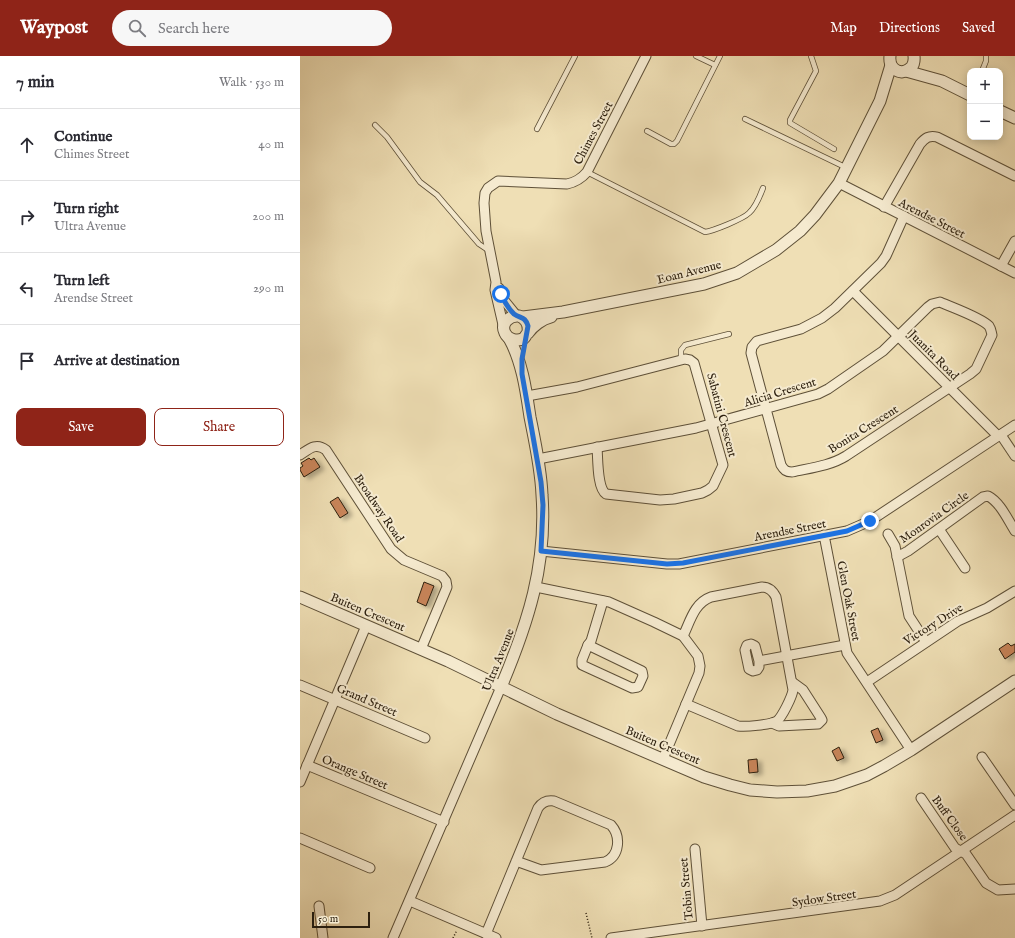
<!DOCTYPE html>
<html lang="en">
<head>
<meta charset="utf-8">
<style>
	:root { --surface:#fff; --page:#f7f7f7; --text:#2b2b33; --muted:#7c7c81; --line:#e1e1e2; --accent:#8f2418 }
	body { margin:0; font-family:"IM FELL English",serif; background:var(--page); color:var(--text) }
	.controls { position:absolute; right:12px; top:12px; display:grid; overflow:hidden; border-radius:8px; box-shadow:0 2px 10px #0003 }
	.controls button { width:36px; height:36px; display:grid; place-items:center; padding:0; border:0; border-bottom:1px solid var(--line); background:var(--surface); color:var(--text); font:20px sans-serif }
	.scale { position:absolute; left:12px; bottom:10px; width:58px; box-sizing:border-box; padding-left:4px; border:2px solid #2d200f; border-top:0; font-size:11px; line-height:14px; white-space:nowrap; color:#2d200f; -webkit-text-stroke:3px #f5eacf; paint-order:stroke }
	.stop { position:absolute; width:12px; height:12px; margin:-9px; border:3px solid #1a73e8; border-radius:50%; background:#fff }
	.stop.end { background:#1a73e8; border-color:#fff; box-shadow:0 1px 4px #0008 }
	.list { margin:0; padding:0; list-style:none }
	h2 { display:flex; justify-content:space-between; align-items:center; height:52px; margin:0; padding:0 16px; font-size:17px }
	h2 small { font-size:13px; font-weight:400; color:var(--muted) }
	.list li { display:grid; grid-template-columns:26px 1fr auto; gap:12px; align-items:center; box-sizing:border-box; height:72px; padding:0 16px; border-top:1px solid var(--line) }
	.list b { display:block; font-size:15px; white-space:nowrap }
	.list p { margin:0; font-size:13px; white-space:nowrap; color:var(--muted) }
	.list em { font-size:13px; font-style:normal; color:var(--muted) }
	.actions { display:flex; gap:8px; padding:12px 16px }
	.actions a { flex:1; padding:9px 0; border:1px solid var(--accent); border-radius:8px; text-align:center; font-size:14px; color:var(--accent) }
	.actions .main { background:var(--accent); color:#fff }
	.icon { flex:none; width:22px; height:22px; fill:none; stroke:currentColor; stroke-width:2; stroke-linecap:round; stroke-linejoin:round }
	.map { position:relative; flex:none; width:715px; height:882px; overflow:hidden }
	header { display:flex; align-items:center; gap:24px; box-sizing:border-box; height:56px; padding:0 20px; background:var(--accent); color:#fff }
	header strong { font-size:19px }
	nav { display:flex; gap:22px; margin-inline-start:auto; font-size:14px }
	.search { width:280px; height:36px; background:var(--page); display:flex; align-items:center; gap:10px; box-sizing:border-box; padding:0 14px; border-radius:22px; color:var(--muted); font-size:15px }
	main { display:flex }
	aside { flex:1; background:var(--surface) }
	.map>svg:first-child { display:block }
	.building { fill:#c9855a; stroke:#2d200f; filter:url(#shadow) }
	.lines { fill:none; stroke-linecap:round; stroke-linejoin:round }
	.service-casing { stroke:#5e5038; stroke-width:6 }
	.minor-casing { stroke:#5e5038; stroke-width:11 }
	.tertiary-casing { stroke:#5e5038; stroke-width:13 }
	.path { stroke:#2d200f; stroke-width:1.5; stroke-dasharray:1 2; stroke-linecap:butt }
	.service { stroke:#f5eacf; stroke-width:4.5 }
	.minor { stroke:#f5eacf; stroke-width:9 }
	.tertiary { stroke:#f5eacf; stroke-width:11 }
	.route { stroke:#1a73e8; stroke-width:5 }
	.labels { text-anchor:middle; stroke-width:4; stroke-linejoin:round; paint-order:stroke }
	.street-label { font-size:12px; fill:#2d200f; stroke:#f5eacf }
</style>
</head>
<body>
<header>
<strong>Waypost</strong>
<div class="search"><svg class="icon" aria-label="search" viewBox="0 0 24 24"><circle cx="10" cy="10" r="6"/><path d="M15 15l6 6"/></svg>Search here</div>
<nav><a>Map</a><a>Directions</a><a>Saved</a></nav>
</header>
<main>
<aside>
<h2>7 min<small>Walk · 530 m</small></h2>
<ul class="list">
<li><svg class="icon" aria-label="ahead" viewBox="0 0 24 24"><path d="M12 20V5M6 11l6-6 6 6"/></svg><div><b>Continue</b><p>Chimes Street</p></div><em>40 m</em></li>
<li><svg class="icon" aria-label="right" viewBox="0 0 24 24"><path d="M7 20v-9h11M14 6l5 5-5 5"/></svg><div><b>Turn right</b><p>Ultra Avenue</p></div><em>200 m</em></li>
<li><svg class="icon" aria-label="left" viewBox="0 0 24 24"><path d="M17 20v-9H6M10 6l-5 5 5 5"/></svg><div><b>Turn left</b><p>Arendse Street</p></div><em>290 m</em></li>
<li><svg class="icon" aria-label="arrive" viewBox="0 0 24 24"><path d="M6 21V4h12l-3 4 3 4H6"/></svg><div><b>Arrive at destination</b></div></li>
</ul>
<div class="actions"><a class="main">Save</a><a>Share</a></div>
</aside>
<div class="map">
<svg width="715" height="882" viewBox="0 0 715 882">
	<defs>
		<filter id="shadow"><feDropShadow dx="4.5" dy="2.5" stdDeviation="2" flood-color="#0004"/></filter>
	</defs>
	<rect width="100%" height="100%" fill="#efdfb5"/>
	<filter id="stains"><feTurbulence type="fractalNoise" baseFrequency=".005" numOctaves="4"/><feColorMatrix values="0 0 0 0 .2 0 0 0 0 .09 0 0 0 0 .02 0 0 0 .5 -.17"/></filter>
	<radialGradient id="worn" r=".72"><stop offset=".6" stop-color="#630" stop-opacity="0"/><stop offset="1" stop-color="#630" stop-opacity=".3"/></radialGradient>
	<!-- building -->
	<g class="building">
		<path d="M9,402L11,404L14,402L20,411L4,421L0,414V412L3,410L1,407Z"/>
		<path d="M38,441L48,457L40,462L30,446Z"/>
		<path d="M124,526L134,530L126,550L117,546Z"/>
		<path d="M708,587L711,590L715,588V596L705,603L699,593Z"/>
		<path d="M578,672L583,684L576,687L571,675Z"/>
		<path d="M539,691L544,702L537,705L532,695Z"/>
		<path d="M457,703L458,716L449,717L448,704Z"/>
	</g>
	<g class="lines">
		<defs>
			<g id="service">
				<path d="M396,0L415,9"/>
				<path d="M511,0L516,15L490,64V67L534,93"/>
				<path d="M682,15L686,5V0"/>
				<path d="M445,63L547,112"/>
				<path d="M75,69L87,81L120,126L137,139L179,188L188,194"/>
				<path d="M237,73L275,0"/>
				<path d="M347,75L371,88H374L377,85L420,0"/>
				<path d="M287,116L405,176C413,175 443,163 449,157C456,151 460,140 463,132"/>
				<path d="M381,304V294L385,289L429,278"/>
			</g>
			<g id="minor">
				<path d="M539,127L715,217"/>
				<path d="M584,151L620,88C625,82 629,79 637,81L715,120"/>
				<path d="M701,210L715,185"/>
				<path d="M199,232L203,243L216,259"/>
				<path d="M553,235L698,380"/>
				<path d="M204,273L195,234L196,226L186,175L184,147L185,137L188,132L198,125L267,128C276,126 281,123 287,116L346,0"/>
				<path d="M227,340L277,331L385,303L390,304L394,307L423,409L413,430L408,434L402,437L374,443L360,444L306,438C297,432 298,403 297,391"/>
				<path d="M701,379L715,400"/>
				<path d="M0,399C9,393 16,386 26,394L91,493L104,504L142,520L146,525L147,531L121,593"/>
				<path d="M238,403L396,372L518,338L528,333L583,295L628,251L632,248L640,246C653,252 680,261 689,270C691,273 691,275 692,279L676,313L670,318L546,400C530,410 510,412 492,416C486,416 484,414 481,409L451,297L452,291L457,285L501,273L522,262L535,252L581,207L586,200L604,160"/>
				<path d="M639,473L665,512"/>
				<path d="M588,478L595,490L609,560L626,586"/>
				<path d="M524,479L547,597L611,694"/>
				<path d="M241,495L367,508H379L547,475L570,465L715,369"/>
				<path d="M597,501L608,495L683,441L688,440C700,446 708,464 715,475"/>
				<path d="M236,531L309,546L354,566L383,580L398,600L400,610L399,617L363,703"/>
				<path d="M383,580C390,566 394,547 411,541L462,531C469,531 473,535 476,541L493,634C492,641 482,661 477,665C470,669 445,671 438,670L386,648"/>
				<path d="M288,589L342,615L343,620L338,631L332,632L282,609V604Z"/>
				<path d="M288,589L291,585L303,545"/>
				<path d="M459,605V611L457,614L453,615L449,613L445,594L447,589L451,588L455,590L459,605L545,589"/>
				<path d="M567,626L658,565L687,552L715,535"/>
				<path d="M0,629L125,682"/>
				<path d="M472,667L479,670L518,668L522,664L521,662L503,634L492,626"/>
				<path d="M682,701L715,749"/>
				<path d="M7,709L144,766"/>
				<path d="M0,726L66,570"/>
				<path d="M621,742L655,792L666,798L686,827L698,834L715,833"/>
				<path d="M0,782L70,812"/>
				<path d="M395,793L402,870"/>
				<path d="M110,845L196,882"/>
				<path d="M19,850L23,882"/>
				<path d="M186,878L238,752C242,746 247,744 254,745L311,769C321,780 320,800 305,806L241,814L216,805"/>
				<path d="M93,882L201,631"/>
				<path d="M311,882L580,845L595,839L715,759"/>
			</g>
			<g id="tertiary">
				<path d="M590,0C589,9 593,15 602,16C611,14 615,9 614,0"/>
				<path d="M606,15L642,25L670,39"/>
				<path d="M700,55L715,62"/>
				<path d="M223,261L263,256L404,228L437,217L476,194L500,175L515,159L539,127L580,45L591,9"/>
				<path d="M228,276C229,269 227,263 219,260C210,259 200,267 205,277C208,284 218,286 224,282C226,280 226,278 228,277C233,270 242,263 251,261"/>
				<path d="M0,541L148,605L257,658L404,721L430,729L450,734L477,736L507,735L535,730L567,719L584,710L611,694L715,625"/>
				<path d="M201,631C228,567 247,509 242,439C241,413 235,386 230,361C226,334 222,305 209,282"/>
			</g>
		</defs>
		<!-- service casing -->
		<use href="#service" class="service-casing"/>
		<!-- minor casing -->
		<use href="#minor" class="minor-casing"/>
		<!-- tertiary casing -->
		<use href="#tertiary" class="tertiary-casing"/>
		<!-- path -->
		<g class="path">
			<path d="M286,857L292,882"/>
			<path d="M153,882L157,874"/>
		</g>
		<!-- service -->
		<use href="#service" class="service"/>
		<!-- minor -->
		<use href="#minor" class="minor"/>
		<!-- tertiary -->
		<use href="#tertiary" class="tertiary"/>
	</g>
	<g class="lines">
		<!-- route -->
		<path class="route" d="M201,238C204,245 209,253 214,258C221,263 225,260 228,270L222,303V318L241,426L243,449L241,495L367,508L383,507L547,475L570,465"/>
	</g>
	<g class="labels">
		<!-- street labels -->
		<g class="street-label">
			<text transform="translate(293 77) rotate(-62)" y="4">Chimes Street</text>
			<text transform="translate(632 162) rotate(27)" y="4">Arendse Street</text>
			<text transform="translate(389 216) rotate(-14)" y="4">Eoan Avenue</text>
			<text transform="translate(634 299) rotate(45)" y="4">Juanita Road</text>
			<text transform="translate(480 336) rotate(-17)" y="4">Alicia Crescent</text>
			<text transform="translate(422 359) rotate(75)" y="4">Sabatini Crescent</text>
			<text transform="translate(563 373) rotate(-32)" y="4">Bonita Crescent</text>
			<text transform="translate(79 452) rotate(56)" y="4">Broadway Road</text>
			<text transform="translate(634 461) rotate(-35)" y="4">Monrovia Circle</text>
			<text transform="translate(490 474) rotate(-11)" y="4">Arendse Street</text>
			<text transform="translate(549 545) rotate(79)" y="4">Glen Oak Street</text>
			<text transform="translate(68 556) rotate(23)" y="4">Buiten Crescent</text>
			<text transform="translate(633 568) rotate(-32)" y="4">Victory Drive</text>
			<text transform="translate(198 604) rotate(-68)" y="4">Ultra Avenue</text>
			<text transform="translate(67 644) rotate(23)" y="4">Grand Street</text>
			<text transform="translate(363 689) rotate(23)" y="4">Buiten Crescent</text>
			<text transform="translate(55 716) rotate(23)" y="4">Orange Street</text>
			<text transform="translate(650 762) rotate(54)" y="4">Buff Close</text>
			<text transform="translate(386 833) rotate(-95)" y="4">Tobin Street</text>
			<text transform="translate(524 842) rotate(-8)" y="4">Sydow Street</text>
		</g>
	</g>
	<rect width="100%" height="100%" filter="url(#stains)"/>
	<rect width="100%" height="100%" fill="url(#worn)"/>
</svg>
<div class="controls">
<button>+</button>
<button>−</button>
</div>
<div class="scale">50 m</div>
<div class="stop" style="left:201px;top:238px"></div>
<div class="stop end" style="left:570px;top:465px"></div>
</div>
</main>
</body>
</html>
